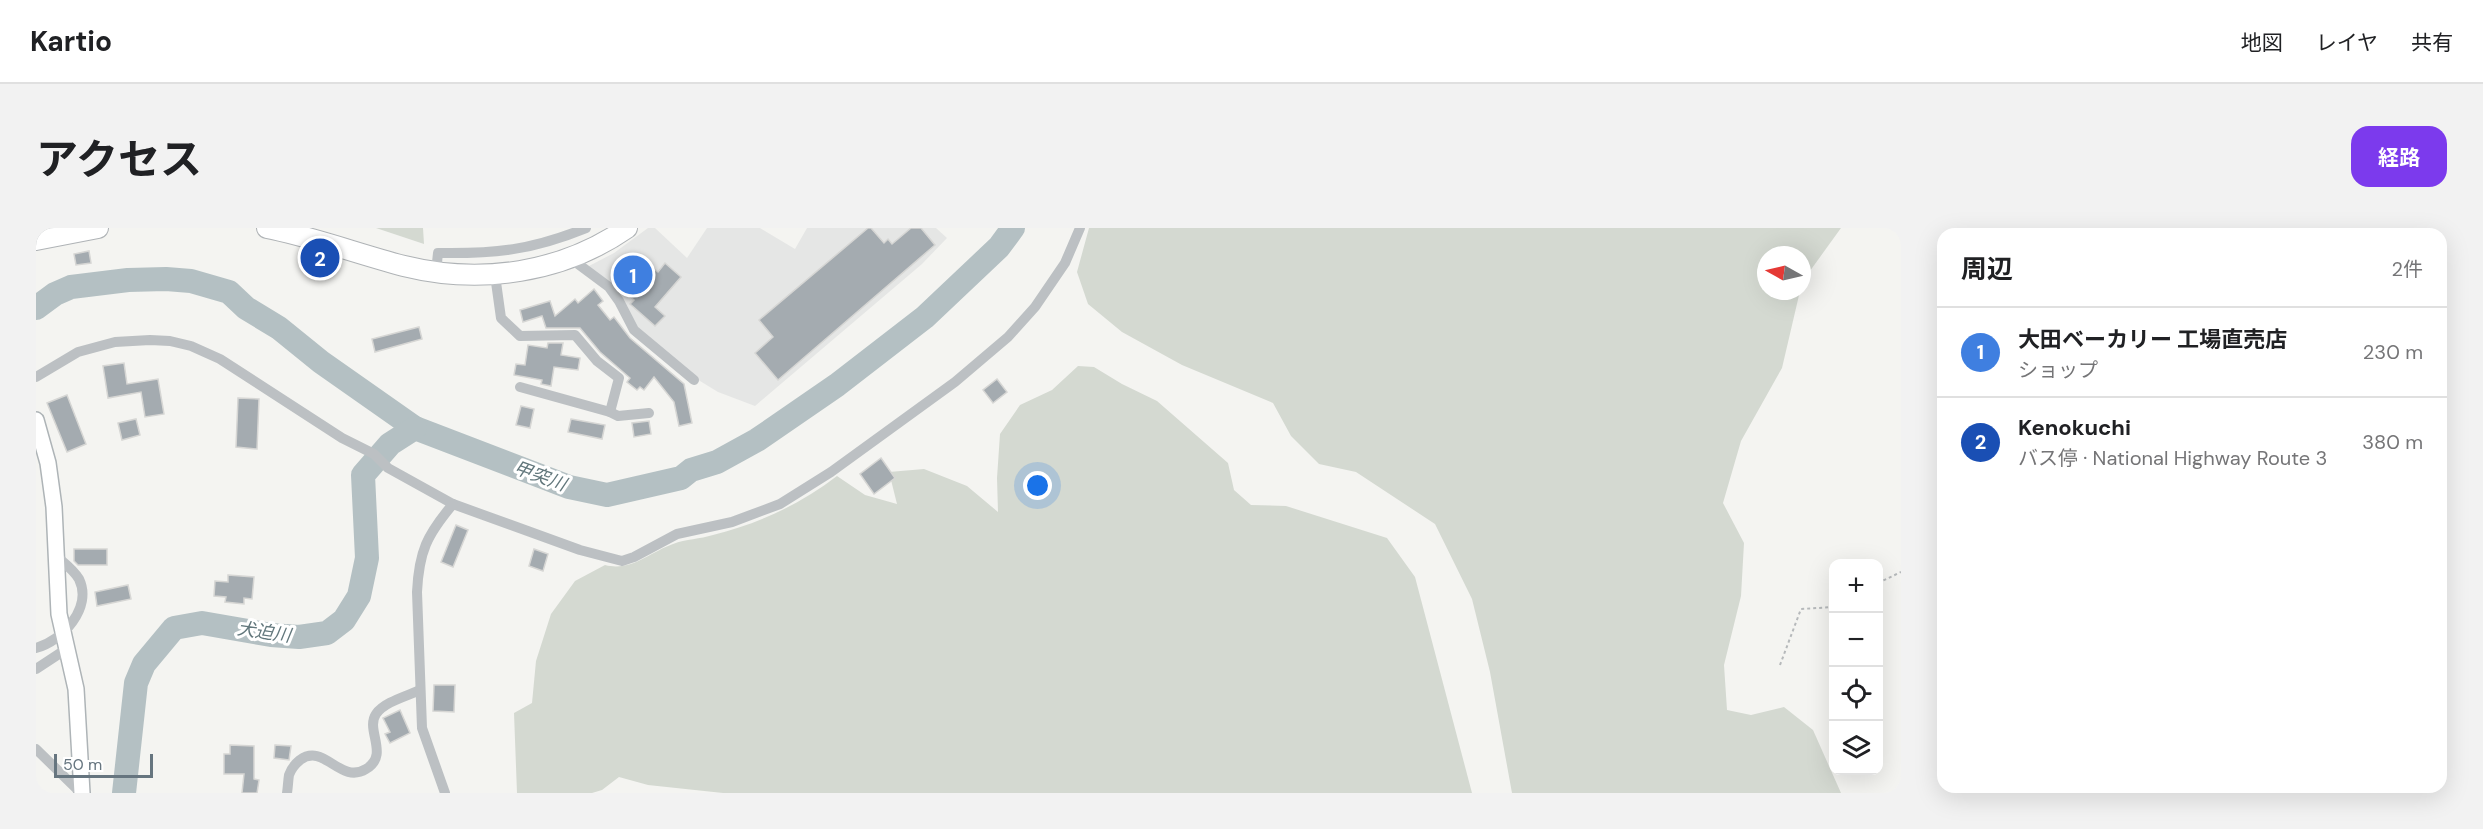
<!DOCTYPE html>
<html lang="ja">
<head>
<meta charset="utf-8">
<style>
	:root { --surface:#fff; --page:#f2f2f2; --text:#202124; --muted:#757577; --line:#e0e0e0; --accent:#7c3aed }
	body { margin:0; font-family:"DM Sans","Noto Sans JP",sans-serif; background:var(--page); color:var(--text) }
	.controls { position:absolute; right:18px; bottom:18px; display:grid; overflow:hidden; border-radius:12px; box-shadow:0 6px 24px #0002 }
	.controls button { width:54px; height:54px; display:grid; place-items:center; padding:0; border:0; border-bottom:2px solid var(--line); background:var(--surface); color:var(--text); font:30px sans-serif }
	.compass { position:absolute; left:1721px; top:18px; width:54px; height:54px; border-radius:50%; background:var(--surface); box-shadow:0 6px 24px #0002; rotate:278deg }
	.scale { position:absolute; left:18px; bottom:15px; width:99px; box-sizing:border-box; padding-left:6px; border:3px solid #66757f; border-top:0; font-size:16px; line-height:21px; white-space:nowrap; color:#66757f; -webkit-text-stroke:4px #fff; paint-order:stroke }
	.you { position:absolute; left:1002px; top:258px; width:21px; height:21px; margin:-15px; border:4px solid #fff; border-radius:50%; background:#1a73e8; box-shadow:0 0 0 9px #1a73e833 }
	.badge { display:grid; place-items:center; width:39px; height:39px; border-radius:50%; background:var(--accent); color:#fff; font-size:20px; font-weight:700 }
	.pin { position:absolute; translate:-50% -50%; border:3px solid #fff; box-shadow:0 2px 6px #0006 }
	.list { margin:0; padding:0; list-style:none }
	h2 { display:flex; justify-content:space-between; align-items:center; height:78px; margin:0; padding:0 24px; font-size:26px }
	h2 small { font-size:20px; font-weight:400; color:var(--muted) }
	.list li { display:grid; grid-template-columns:39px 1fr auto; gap:18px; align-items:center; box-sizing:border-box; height:90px; padding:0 24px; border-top:2px solid var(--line) }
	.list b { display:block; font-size:22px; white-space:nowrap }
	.list p { margin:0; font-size:20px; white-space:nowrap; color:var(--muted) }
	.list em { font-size:20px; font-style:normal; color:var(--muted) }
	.icon { flex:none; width:33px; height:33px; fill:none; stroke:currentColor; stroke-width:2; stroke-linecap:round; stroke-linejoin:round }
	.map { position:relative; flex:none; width:1865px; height:565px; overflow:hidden; border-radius:18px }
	header { display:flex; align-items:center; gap:36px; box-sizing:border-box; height:84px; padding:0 30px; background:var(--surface); border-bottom:2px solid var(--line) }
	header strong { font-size:28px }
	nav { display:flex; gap:33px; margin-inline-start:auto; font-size:21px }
	.intro { display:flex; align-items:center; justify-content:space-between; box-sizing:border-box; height:144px; padding:0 36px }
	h1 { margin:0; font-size:42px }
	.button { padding:15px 27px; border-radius:18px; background:var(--accent); color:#fff; font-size:21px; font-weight:700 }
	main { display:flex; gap:36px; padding:0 36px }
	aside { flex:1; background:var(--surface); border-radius:18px; box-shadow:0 6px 24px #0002 }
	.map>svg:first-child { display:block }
	.built { fill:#e5e6e5 }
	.green { fill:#d4d9d1 }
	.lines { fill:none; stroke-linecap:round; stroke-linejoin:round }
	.river { stroke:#b4c0c3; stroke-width:24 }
	.building { fill:#a4abb0; stroke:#d6d6d4; stroke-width:1.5 }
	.secondary-casing { stroke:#aeb4b7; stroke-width:18 }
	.highway-casing { stroke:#afb3b6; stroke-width:22 }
	.path { stroke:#b6b9bb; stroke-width:2; stroke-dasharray:3 3; stroke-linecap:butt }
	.street { stroke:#bcc0c3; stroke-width:10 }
	.secondary { stroke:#fff; stroke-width:15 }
	.highway { stroke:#fff; stroke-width:20 }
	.labels { text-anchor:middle; stroke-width:6; stroke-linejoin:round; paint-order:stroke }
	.water-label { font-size:18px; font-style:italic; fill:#62777c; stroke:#fff }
</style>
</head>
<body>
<header>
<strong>Kartio</strong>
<nav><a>地図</a><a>レイヤ</a><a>共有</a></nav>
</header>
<div class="intro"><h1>アクセス</h1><a class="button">経路</a></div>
<main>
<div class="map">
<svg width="1865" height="565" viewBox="0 0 1865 565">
	<rect width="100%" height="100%" fill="#f4f4f1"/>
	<!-- built -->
	<path class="built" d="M612,0H619L651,30L671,0H724L759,21L771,0H900L911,10L886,36L719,178L682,164L664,153L603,102L553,38L578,25Z"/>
	<!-- green -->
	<g class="green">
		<path d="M340,0H387L388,16Z"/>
		<path d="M1053,0H1805L1766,54V27H1730V63H1764L1746,140L1705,213L1687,275L1708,315L1705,368L1688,437L1691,482L1715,487L1748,479L1777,502L1805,565H1476L1454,444L1436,371L1399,296L1320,244L1283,236L1255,208L1237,175L1146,137L1086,104L1052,76L1041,44Z"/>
		<path d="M1042,138L1058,139L1086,156L1121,173L1192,235L1198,262L1215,277L1250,278L1351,310L1379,349L1436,565H687L612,557L583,549L566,562L556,565H481L478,485L496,475L500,433L515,386L539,353L569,337C595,344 614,324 637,316C650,311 664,311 677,307C722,296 765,276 801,248L829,267L861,276L853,244L888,241L931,258L962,284L961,250L964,206L984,177L1016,162Z"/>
	</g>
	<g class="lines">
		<!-- river -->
		<g class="river">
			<path d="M0,80L19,66L35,59L92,52L130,51L155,53L193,64L210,80L243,100L285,134L379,200L533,259L571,267L645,250L655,242L681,234L721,212L801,157L889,89L963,19L977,0"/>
			<path d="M88,565L100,455L108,436L138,400L166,395L235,407L263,409L291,405L308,392L323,368L331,330L327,247L354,216L379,200"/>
		</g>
	</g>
	<!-- building -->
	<g class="building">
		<path d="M832,0H835L848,15L852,11L856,16L875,0H885L899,17L742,152L719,125L737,109L723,92Z"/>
		<path d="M53,23L55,35L40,37L38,26Z"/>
		<path d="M603,29L622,44L629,35L645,49L619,79L629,88L619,98L594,76L598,72L580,56Z"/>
		<path d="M558,61L567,73L562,77L574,92L578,89L594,110L648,156L656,195L643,198L638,174L618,149L608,162L604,159L601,162L591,154L594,150L564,124L544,100H510L506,88L487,94L484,82L514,73L519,88L539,71L542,75Z"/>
		<path d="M383,99L386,111L339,124L336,111Z"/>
		<path d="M512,115H527L525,127L544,130L542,142L518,139L515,158L505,156L506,152L478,147L480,136L489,137L492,117L511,120Z"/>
		<path d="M88,135L91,156L122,151L128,186L109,189L105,164L72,170L67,138Z"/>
		<path d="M961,151L971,164L957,175L947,162Z"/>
		<path d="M31,167L50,216L31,224L11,175Z"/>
		<path d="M202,170L223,171L221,221L200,219Z"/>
		<path d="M485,178L498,181L494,200L480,197Z"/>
		<path d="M100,191L104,207L86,212L82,195Z"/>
		<path d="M535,191L569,197L566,211L532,204Z"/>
		<path d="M613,193L615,206L598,209L596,195Z"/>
		<path d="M845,230L859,250L838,266L824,246Z"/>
		<path d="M420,297L432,302L417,339L405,334Z"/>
		<path d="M38,321H71V337H42L38,333Z"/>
		<path d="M498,321L512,326L507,343L493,338Z"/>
		<path d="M192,347L218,349L216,371L208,370V376L189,374L190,369L178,368L179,353L192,354Z"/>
		<path d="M92,357L95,371L61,378L59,364Z"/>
		<path d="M398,457H419L418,484L397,483Z"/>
		<path d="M364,482L374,505L354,515L349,506L354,504L347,490Z"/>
		<path d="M194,517L218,518V551L223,552L221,565H206L208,546H188V526H194Z"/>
		<path d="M239,517L255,518L253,532L238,530Z"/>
	</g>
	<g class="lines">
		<defs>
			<path id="secondary" d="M0,192L12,235L18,279L23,386L40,461L46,565"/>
			<g id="highway">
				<path d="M231,0C277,9 322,26 368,38C445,57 526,45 591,0"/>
				<path d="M0,12L62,0"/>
			</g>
		</defs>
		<!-- secondary casing -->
		<use href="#secondary" class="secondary-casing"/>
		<!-- highway casing -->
		<use href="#highway" class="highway-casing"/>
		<!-- path -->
		<g class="path">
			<path d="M1842,355L1865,344"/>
			<path d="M1744,437L1765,381L1798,379"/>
		</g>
		<!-- street -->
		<g class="street">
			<path d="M534,30L573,59L583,73L598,102L658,152"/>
			<path d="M400,44L402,25C459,26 496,22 550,0"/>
			<path d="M459,47L465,90L484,108L539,107L561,133L583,150L574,184L484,159"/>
			<path d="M0,149L42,124L79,114L114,112L134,113L155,118L184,131L306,210L338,226L352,240L417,276L544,322L586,333L598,329L641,306L696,294L744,276L795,244L919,154L972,109L999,79L1029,35L1044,0"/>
			<path d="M574,184L582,188L613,185"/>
			<path d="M0,420C26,413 57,380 43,351C38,342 27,334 19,327"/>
			<path d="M0,441L32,420"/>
			<path d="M0,521L45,565"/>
			<path d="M251,565C252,559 252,553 253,547C255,541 259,536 264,532C288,514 304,557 330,541C354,527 329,502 340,486C348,474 371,468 384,462"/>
			<path d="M409,565L386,500L381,364C383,323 391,307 417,276"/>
		</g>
		<!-- secondary -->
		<use href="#secondary" class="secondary"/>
		<!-- highway -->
		<use href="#highway" class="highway"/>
	</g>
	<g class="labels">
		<!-- water labels -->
		<g class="water-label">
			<text transform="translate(504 248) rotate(20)" y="6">甲突川</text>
			<text transform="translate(228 404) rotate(8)" y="6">犬迫川</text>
		</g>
	</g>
</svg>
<div class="controls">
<button>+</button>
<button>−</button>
<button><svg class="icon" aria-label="locate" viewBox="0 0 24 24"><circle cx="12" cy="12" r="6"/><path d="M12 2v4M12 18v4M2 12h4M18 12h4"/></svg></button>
<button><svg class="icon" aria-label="layers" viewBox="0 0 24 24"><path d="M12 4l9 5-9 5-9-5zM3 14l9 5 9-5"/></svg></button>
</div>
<svg class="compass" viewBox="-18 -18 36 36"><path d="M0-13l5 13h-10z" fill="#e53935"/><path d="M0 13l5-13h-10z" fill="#757577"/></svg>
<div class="scale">50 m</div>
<div class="you"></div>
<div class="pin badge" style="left:597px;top:47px;background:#3f7fe0">1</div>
<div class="pin badge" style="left:284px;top:30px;background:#1a4fb4">2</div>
</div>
<aside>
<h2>周辺<small>2件</small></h2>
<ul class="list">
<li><span class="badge" style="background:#3f7fe0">1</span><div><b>大田ベーカリー 工場直売店</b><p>ショップ</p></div><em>230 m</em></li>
<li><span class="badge" style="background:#1a4fb4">2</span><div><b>Kenokuchi</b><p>バス停 · National Highway Route 3</p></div><em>380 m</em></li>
</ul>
</aside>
</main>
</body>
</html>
